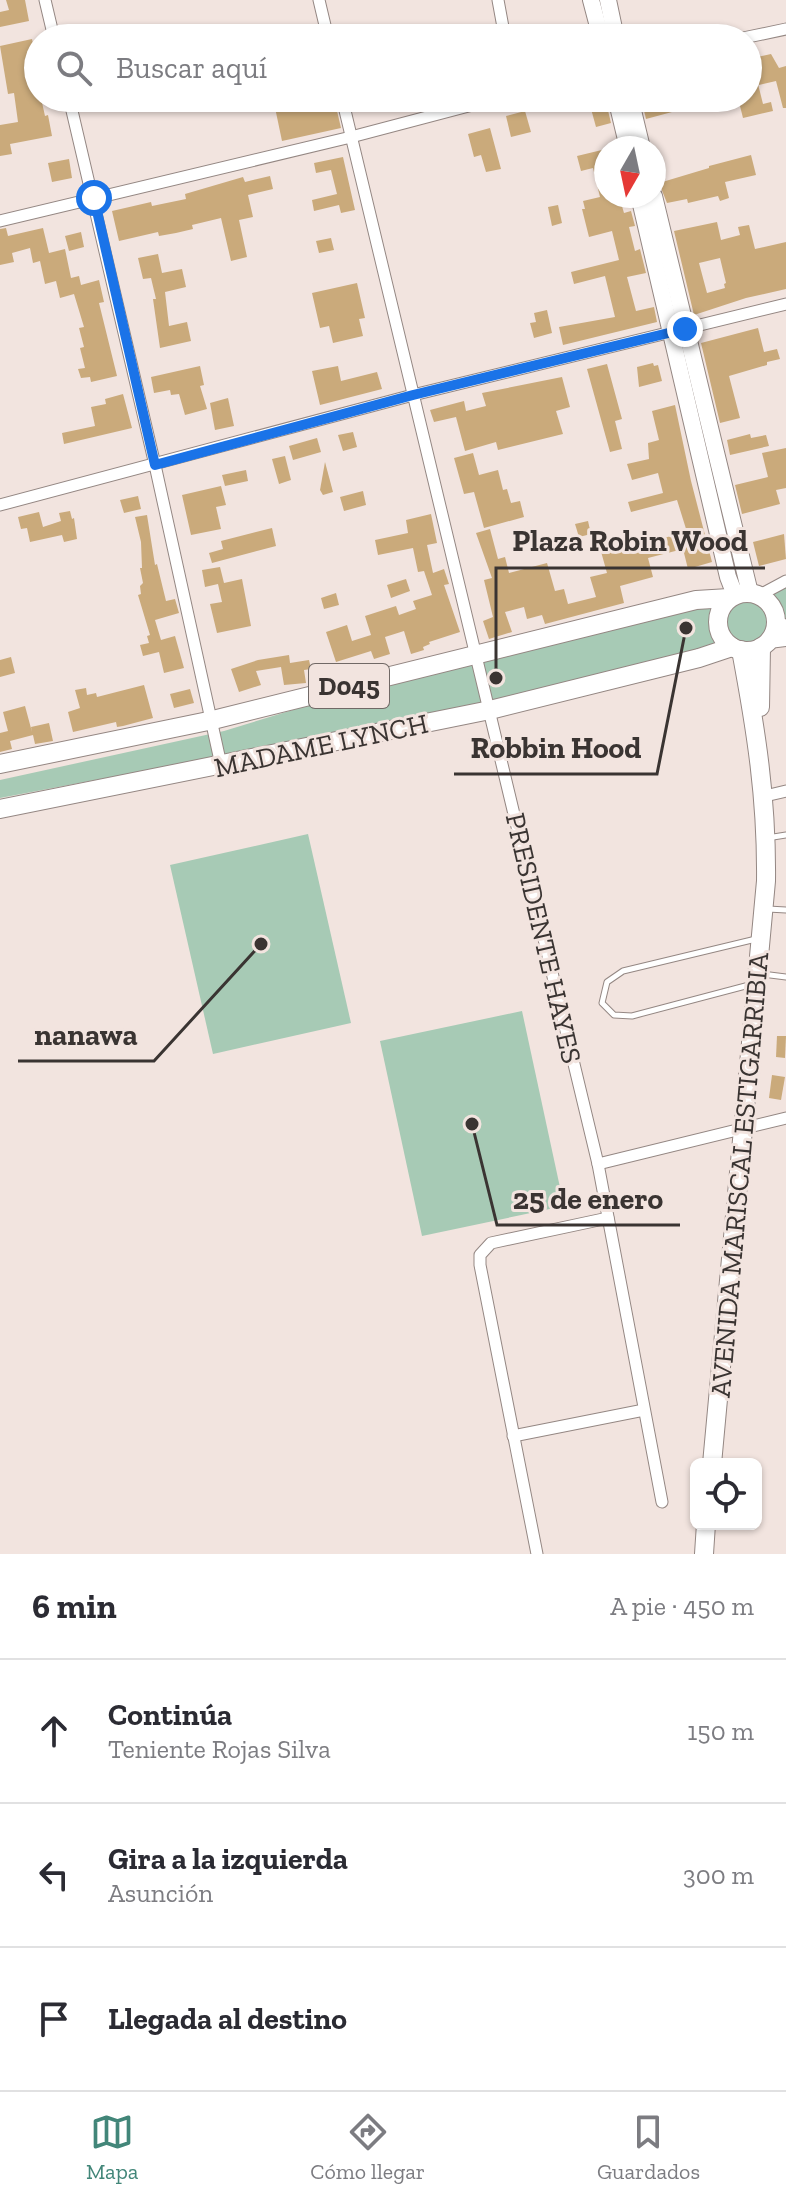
<!DOCTYPE html>
<html lang="es">
<head>
<meta charset="utf-8">
<style>
	:root { --surface:#fff; --page:#f2f2f3; --text:#2b2b33; --muted:#7c7c81; --line:#e1e1e2; --accent:#428679 }
	body { margin:0; font-family:"Zilla Slab",serif; background:var(--page); color:var(--text) }
	.controls { position:absolute; right:24px; bottom:24px; display:grid; overflow:hidden; border-radius:12px; box-shadow:0 2px 6px #0004 }
	.controls button { width:72px; height:72px; display:grid; place-items:center; padding:0; border:0; border-bottom:2px solid var(--line); background:var(--surface); color:var(--text); font:40px sans-serif }
	.compass { position:absolute; left:594px; top:136px; width:72px; height:72px; border-radius:50%; background:var(--surface); box-shadow:0 2px 6px #0004; rotate:189deg }
	.stop { position:absolute; width:24px; height:24px; margin:-18px; border:6px solid #1a73e8; border-radius:50%; background:#fff }
	.stop.end { background:#1a73e8; border-color:#fff; box-shadow:0 2px 8px #0008 }
	.list { margin:0; padding:0; list-style:none }
	h2 { display:flex; justify-content:space-between; align-items:center; height:104px; margin:0; padding:0 32px; font-size:34px }
	h2 small { font-size:26px; font-weight:400; color:var(--muted) }
	.list li { display:grid; grid-template-columns:52px 1fr auto; gap:24px; align-items:center; box-sizing:border-box; height:144px; padding:0 32px; border-top:2px solid var(--line) }
	.list b { display:block; font-size:30px; white-space:nowrap }
	.list p { margin:0; font-size:26px; white-space:nowrap; color:var(--muted) }
	.list em { font-size:26px; font-style:normal; color:var(--muted) }
	.icon { flex:none; width:44px; height:44px; fill:none; stroke:currentColor; stroke-width:2; stroke-linecap:round; stroke-linejoin:round }
	.map { position:relative; flex:none; width:786px; height:1554px; overflow:hidden }
	.search { position:absolute; background:var(--surface); box-shadow:0 2px 6px #0004; left:24px; right:24px; top:24px; height:88px; display:flex; align-items:center; gap:20px; box-sizing:border-box; padding:0 28px; border-radius:44px; color:var(--muted); font-size:30px }
	.sheet { height:536px; background:var(--surface) }
	nav { display:flex; justify-content:space-around; align-items:center; box-sizing:border-box; height:112px; border-top:2px solid var(--line); background:var(--surface); font-size:22px; color:var(--muted) }
	nav a { display:grid; justify-items:center; gap:4px }
	nav .on { color:var(--accent) }
	.map>svg:first-child { display:block }
	.green { fill:#a7cab5 }
	.building { fill:#caaa7b; fill-rule:evenodd }
	.lines { fill:none; stroke-linecap:round; stroke-linejoin:round }
	.lane-casing { stroke:#948783; stroke-width:7 }
	.street-casing { stroke:#948783; stroke-width:13 }
	.secondary-casing { stroke:#948783; stroke-width:18 }
	.primary-casing { stroke:#948783; stroke-width:20 }
	.lane { stroke:#fff; stroke-width:5 }
	.street { stroke:#fff; stroke-width:11 }
	.secondary { stroke:#fff; stroke-width:16 }
	.primary { stroke:#fff; stroke-width:18 }
	.route { stroke:#1a73e8; stroke-width:10 }
	.labels { text-anchor:middle; stroke-width:6; stroke-linejoin:round; paint-order:stroke }
	.shield { fill:#f2e4df; stroke:#716966; stroke-width:2 }
	.shield-label { font-size:26px; font-weight:bold; fill:#3a3432 }
	.street-label { font-size:28px; fill:#3a3432; stroke:#f2e4df }
	.leader { fill:none; stroke:#3a3432; stroke-width:3 }
	.callout-dot { fill:#3a3432; stroke:#f2e4df; stroke-width:3 }
	.callout-label { font-size:30px; text-anchor:middle; font-weight:bold; fill:#3a3432; stroke:#f2e4df; stroke-width:6; stroke-linejoin:round; paint-order:stroke }
</style>
</head>
<body>
<div class="map">
<svg width="786" height="1554" viewBox="0 0 786 1554">
	<rect width="100%" height="100%" fill="#f2e4df"/>
	<!-- green -->
	<g class="green">
		<path d="M786,584V629L776,602L769,595Z"/>
		<path d="M722,589L725,596C710,611 714,625 722,643L496,704L0,798V780L224,731L483,652Z"/>
		<circle cx="746" cy="621" r="22"/>
		<path d="M308,834L351,1023L213,1054L170,865Z"/>
		<path d="M522,1011L564,1206L422,1236L380,1041Z"/>
	</g>
	<!-- building -->
	<g class="building">
		<path d="M6,0H25L29,21L0,27V12L9,10Z"/>
		<path d="M32,39L37,63L34,64L38,99L41,98L45,116L48,115L52,136L10,144L12,154L0,156V125L18,122L14,93L8,94L0,46Z"/>
		<path d="M771,54L779,68L786,66V108H783L776,81L759,85L749,59Z"/>
		<path d="M758,84L763,104L771,102L773,111L743,118L738,98H748V86Z"/>
		<path d="M273,98H334L341,128L282,141Z"/>
		<path d="M588,98H605L611,123L596,127Z"/>
		<path d="M641,98H669L672,112L646,119Z"/>
		<path d="M525,111L531,132L511,137L506,116Z"/>
		<path d="M490,128L501,169L486,172L481,155L474,157L468,134Z"/>
		<path d="M606,149V196H619L624,213L631,211L635,226L629,227L635,251L640,249L646,273L627,277L636,311L654,307L657,322L563,345L559,327L615,317L605,276L574,284L571,272L619,260L612,231L589,237L582,209H585L583,201L600,197L593,168L581,171L577,156Z"/>
		<path d="M751,155L756,175L725,182L729,198L720,201L718,196L688,203L687,199L667,203L659,183L709,168V166Z"/>
		<path d="M343,157L355,210L341,213L339,205L314,211L312,200L337,194L331,170L316,173L314,163Z"/>
		<path d="M69,159L72,178L52,182L48,163Z"/>
		<path d="M270,176L273,189L248,195L253,217L239,220L247,257L231,261L221,218L192,225L193,229L176,233L159,236L158,232L119,241L112,211L151,202L152,206L186,199L185,194L243,177L245,182Z"/>
		<path d="M558,205L562,223L552,226L548,207Z"/>
		<path d="M717,222L721,240L740,235L738,227L749,225L755,249L786,242V289L746,298L694,315L674,231ZM720,258L726,283L724,284L725,288L707,293L699,263Z"/>
		<path d="M6,228L8,236L43,228L49,253L65,249L71,278L79,276L81,285L99,280L104,302L99,303L117,376L91,382L90,377L81,378L78,369L85,368L80,348L84,347L79,328L84,327L74,294L60,298L56,281L45,284L40,261L33,263L30,248L12,253L14,262L0,265V229Z"/>
		<path d="M81,232L84,247L69,251L65,236Z"/>
		<path d="M331,238L334,250L319,253L316,241Z"/>
		<path d="M158,254L162,273L182,269L186,287L165,292L169,326L187,322L191,341L160,348L153,299H156L151,278L143,279L138,258Z"/>
		<path d="M357,283L365,318L359,319L363,336L333,343L329,326L320,328L312,293Z"/>
		<path d="M547,310L552,333L534,338L530,323L536,322L534,313Z"/>
		<path d="M758,328L764,352L777,349L780,359L767,362V365L729,376L740,418L720,423L701,343Z"/>
		<path d="M653,363L654,366L658,365L662,381L639,387L637,367Z"/>
		<path d="M607,364L622,419L615,421L622,449L610,452L587,369Z"/>
		<path d="M200,366L204,385L200,386L207,409L185,415L179,394L171,395L170,390L154,393L151,377Z"/>
		<path d="M338,366L341,381L377,372L382,389L320,405L312,371Z"/>
		<path d="M562,377L570,407L556,411L563,434L498,450L496,442L465,451L456,417L434,422L430,410L464,401L466,411L486,406L482,393Z"/>
		<path d="M123,394L132,428L64,444L62,433L95,426L91,407L106,404L105,399Z"/>
		<path d="M228,398L234,426L215,430L210,403Z"/>
		<path d="M675,405L691,481L712,562L688,569L683,549L648,558L653,577L620,586L624,603L545,624L542,615L527,619L524,607L505,612L512,632L489,639L483,621L493,617L484,580L492,578L476,533L490,529L498,559L505,557L509,573L547,563L555,591L564,589L568,604L596,597L590,577L607,573L600,548L611,545L613,551L687,532L677,500L631,512L628,502L663,493L658,473L632,480L627,464L649,459L648,443L659,440L652,411Z"/>
		<path d="M353,432L357,447L343,451L338,435Z"/>
		<path d="M750,434L751,438L766,435L769,446L730,455L727,440Z"/>
		<path d="M317,438L321,452L293,460L289,446Z"/>
		<path d="M786,448V488L776,490L780,504L742,514L735,485L768,477L762,453Z"/>
		<path d="M473,453L479,475L498,470L503,490L507,489L511,503L520,501L524,517L484,528L474,492L464,494L454,458Z"/>
		<path d="M285,456L291,480L279,484L272,459Z"/>
		<path d="M325,462L333,492L323,495L320,490Z"/>
		<path d="M246,470L248,481L225,486L222,475Z"/>
		<path d="M221,486L226,505L216,507L221,529L191,535L182,495Z"/>
		<path d="M363,491L366,505L344,511L340,497Z"/>
		<path d="M138,496L141,509L124,513L120,500Z"/>
		<path d="M70,511L72,519L74,518L77,539L64,542L62,535L30,542L27,528L21,529L18,517L39,512L43,527L61,521L59,513Z"/>
		<path d="M431,514L437,543L427,545L433,573L444,569L449,584L444,585L460,632L429,642L430,644L423,647L424,650L411,654L404,631L385,637L390,654L374,659L371,651L336,662L326,632L347,625L352,641L371,635L365,616L396,606L399,615L416,609L413,601L432,595L424,571L418,572L413,548L378,555L375,540L408,533L406,520Z"/>
		<path d="M147,515L155,565L157,564L166,601L175,599L179,613L155,620L161,640L175,636L184,668L164,673L159,652L143,656L140,645L149,643L147,636L150,635L138,595L141,594L140,586L143,583L140,568H142L141,542L135,517Z"/>
		<path d="M588,521L591,534L579,537L575,524Z"/>
		<path d="M272,528L276,546L212,563L209,553L223,549L221,541Z"/>
		<path d="M784,534L786,559L759,566L753,542Z"/>
		<path d="M220,567L224,583L242,579L251,626L217,633L210,604L222,602L218,584L205,587L202,570Z"/>
		<path d="M406,579L410,591L391,598L387,585Z"/>
		<path d="M336,593L339,605L324,609L321,598Z"/>
		<path d="M289,655L290,663L309,660L311,669L304,670L306,683L284,685L281,667L256,671L261,685L239,692L231,669L258,660Z"/>
		<path d="M11,657L15,673L0,677V660Z"/>
		<path d="M144,685L153,718L123,726L117,727L116,722L73,732L68,712L80,708L75,690L86,688L87,695L96,693L97,697Z"/>
		<path d="M190,689L194,703L174,708L170,694Z"/>
		<path d="M25,706L32,732L31,727L49,723L53,741L35,744L33,735L10,741L12,749L0,752V733L8,731L3,712Z"/>
		<path d="M777,1036H786L785,1058L776,1057Z"/>
		<path d="M772,1075L785,1077L781,1100L769,1098Z"/>
	</g>
	<g class="lines">
		<defs>
			<g id="lane">
				<path d="M767,838L786,835"/>
				<path d="M768,909L786,910"/>
				<path d="M762,974L786,977"/>
				<path d="M753,984L632,1016L614,1015L602,1003L607,982L623,971L756,939"/>
			</g>
			<g id="street">
				<path d="M45,0L54,38"/>
				<path d="M319,0L328,38"/>
				<path d="M498,0L505,38"/>
				<path d="M743,38L786,29"/>
				<path d="M69,98L155,465L221,765"/>
				<path d="M342,98L598,1164L662,1502"/>
				<path d="M0,221L351,137L499,98"/>
				<path d="M0,505L413,395L786,304"/>
				<path d="M760,595L786,581"/>
				<path d="M765,796L786,791"/>
				<path d="M598,1164L786,1118"/>
				<path d="M513,1436L644,1410"/>
				<path d="M537,1554L480,1265V1255L491,1243L608,1218"/>
			</g>
			<g id="secondary">
				<path d="M591,0L601,38"/>
				<path d="M608,0L616,38"/>
				<path d="M616,98L628,148"/>
				<path d="M630,98L642,148"/>
				<path d="M639,196L728,577L735,595"/>
				<path d="M654,196L750,593"/>
				<path d="M776,624L786,628"/>
				<path d="M769,640L786,638"/>
			</g>
			<g id="primary">
				<circle cx="747" cy="622" r="29"/>
				<path d="M760,707L761,647"/>
				<path d="M0,764L213,720L696,600L729,598"/>
				<path d="M0,809L490,710L699,658L732,647"/>
				<path d="M712,1464L766,881C767,799 756,730 741,650"/>
				<path d="M704,1554L706,1524"/>
			</g>
		</defs>
		<!-- lane casing -->
		<use href="#lane" class="lane-casing"/>
		<!-- street casing -->
		<use href="#street" class="street-casing"/>
		<!-- secondary casing -->
		<use href="#secondary" class="secondary-casing"/>
		<!-- primary casing -->
		<use href="#primary" class="primary-casing"/>
		<!-- lane -->
		<use href="#lane" class="lane"/>
		<!-- street -->
		<use href="#street" class="street"/>
		<!-- secondary -->
		<use href="#secondary" class="secondary"/>
		<!-- primary -->
		<use href="#primary" class="primary"/>
	</g>
	<g class="lines">
		<!-- route -->
		<path class="route" d="M94,198L155,465L413,395L685,329"/>
	</g>
	<g class="labels">
		<!-- shield labels -->
		<rect class="shield" x="309" y="664" width="80" height="44" rx="6"/>
		<g class="shield-label">
			<text x="349" y="695">D045</text>
		</g>
		<!-- street labels -->
		<g class="street-label">
			<text transform="translate(321 745) rotate(-12)" y="10">MADAME LYNCH</text>
			<text transform="translate(544 938) rotate(77)" y="10">PRESIDENTE HAYES</text>
			<text transform="translate(739 1175) rotate(-85)" y="10">AVENIDA MARISCAL ESTIGARRIBIA</text>
		</g>
	</g>
	<!-- callouts -->
	<path class="leader" d="M496 678L496 568H765M686 628L657 774H454M261 944L154 1061H18M472 1124L497 1225H680"/>
	<g class="callout-dot">
		<circle cx="496" cy="678" r="8"/>
		<circle cx="686" cy="628" r="8"/>
		<circle cx="261" cy="944" r="8"/>
		<circle cx="472" cy="1124" r="8"/>
	</g>
	<g class="callout-label">
		<text x="630" y="551">Plaza Robin Wood</text>
		<text x="556" y="758">Robbin Hood</text>
		<text x="86" y="1045">nanawa</text>
		<text x="588" y="1209">25 de enero</text>
	</g>
</svg>
<div class="controls">
<button><svg class="icon" aria-label="locate" viewBox="0 0 24 24"><circle cx="12" cy="12" r="6"/><path d="M12 2v4M12 18v4M2 12h4M18 12h4"/></svg></button>
</div>
<svg class="compass" viewBox="-18 -18 36 36"><path d="M0-13l5 13h-10z" fill="#e53935"/><path d="M0 13l5-13h-10z" fill="#7c7c81"/></svg>
<div class="stop" style="left:94px;top:198px"></div>
<div class="stop end" style="left:685px;top:329px"></div>
<div class="search"><svg class="icon" aria-label="search" viewBox="0 0 24 24"><circle cx="10" cy="10" r="6"/><path d="M15 15l6 6"/></svg>Buscar aquí</div>
</div>
<section class="sheet">
<h2>6 min<small>A pie · 450 m</small></h2>
<ul class="list">
<li><svg class="icon" aria-label="ahead" viewBox="0 0 24 24"><path d="M12 20V5M6 11l6-6 6 6"/></svg><div><b>Continúa</b><p>Teniente Rojas Silva</p></div><em>150 m</em></li>
<li><svg class="icon" aria-label="left" viewBox="0 0 24 24"><path d="M17 20v-9H6M10 6l-5 5 5 5"/></svg><div><b>Gira a la izquierda</b><p>Asunción</p></div><em>300 m</em></li>
<li><svg class="icon" aria-label="arrive" viewBox="0 0 24 24"><path d="M6 21V4h12l-3 4 3 4H6"/></svg><div><b>Llegada al destino</b></div></li>
</ul>
</section>
<nav>
<a class="on"><svg class="icon" aria-label="map" viewBox="0 0 24 24"><path d="M3 6l6-2 6 2 6-2v14l-6 2-6-2-6 2zM9 4v14M15 6v14"/></svg>Mapa</a>
<a><svg class="icon" aria-label="directions" viewBox="0 0 24 24"><path d="M12 3l9 9-9 9-9-9zM9 14v-3h6M13 9l2 2-2 2"/></svg>Cómo llegar</a>
<a><svg class="icon" aria-label="saved" viewBox="0 0 24 24"><path d="M7 4h10v16l-5-4-5 4z"/></svg>Guardados</a>
</nav>
</body>
</html>
